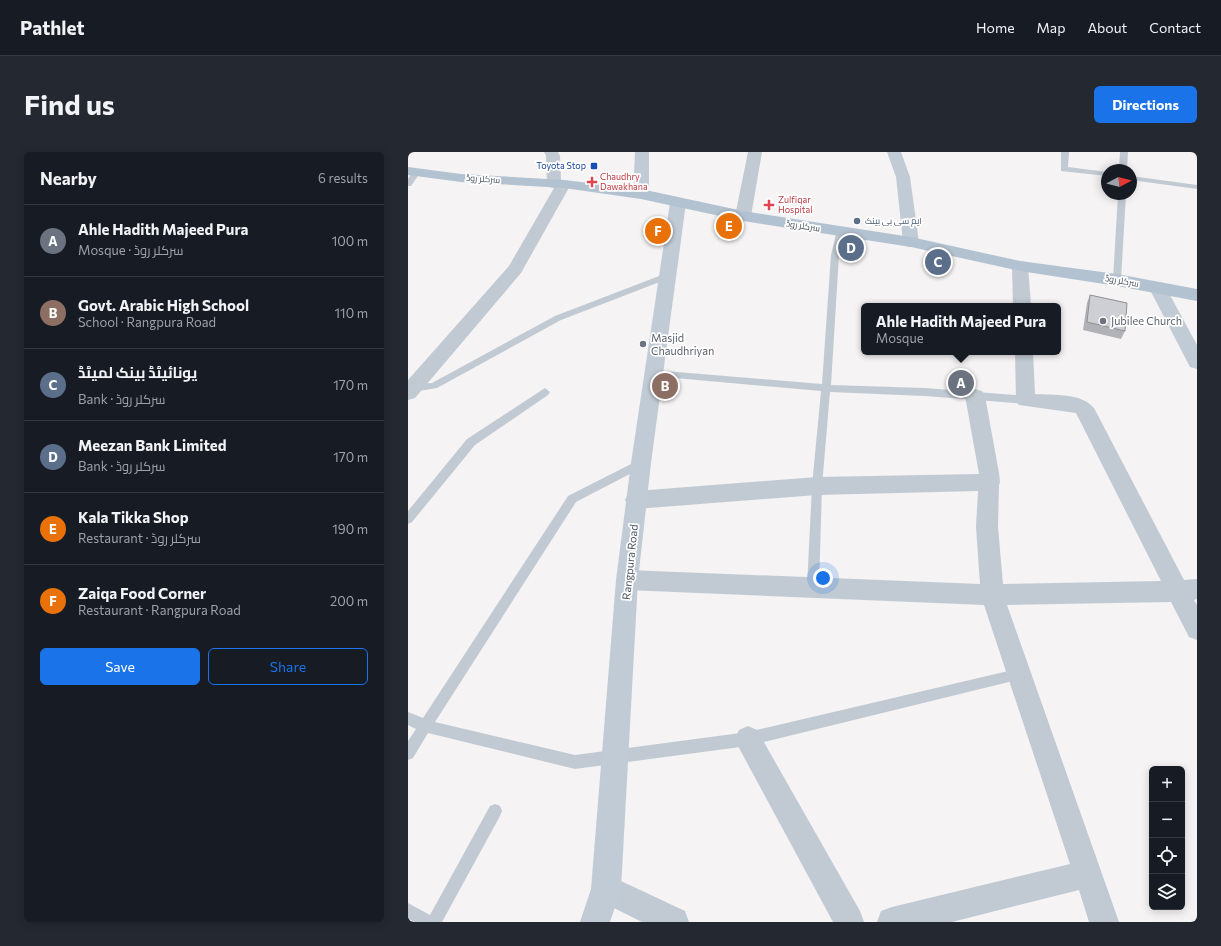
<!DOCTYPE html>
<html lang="en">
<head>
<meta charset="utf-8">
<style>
	:root { --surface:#171b24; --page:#242831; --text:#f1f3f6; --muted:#9ea1a6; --line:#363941; --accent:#1a73e8 }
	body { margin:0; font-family:Commissioner,Cairo,sans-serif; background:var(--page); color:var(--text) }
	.controls { position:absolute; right:12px; bottom:12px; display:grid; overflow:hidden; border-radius:6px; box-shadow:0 2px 10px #0003 }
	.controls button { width:36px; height:36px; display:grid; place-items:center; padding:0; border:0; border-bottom:1px solid var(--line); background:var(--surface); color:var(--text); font:20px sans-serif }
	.compass { position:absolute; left:693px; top:12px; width:36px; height:36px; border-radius:50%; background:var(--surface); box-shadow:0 2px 10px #0003; rotate:83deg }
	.you { position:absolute; left:415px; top:426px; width:14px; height:14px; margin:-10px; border:3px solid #fff; border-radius:50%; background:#1a73e8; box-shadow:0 0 0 6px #1a73e833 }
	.badge { display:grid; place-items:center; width:26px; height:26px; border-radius:50%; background:var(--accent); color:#fff; font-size:13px; font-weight:700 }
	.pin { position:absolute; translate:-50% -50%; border:2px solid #fff; box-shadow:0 1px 4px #0006 }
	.popup { position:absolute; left:453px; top:151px; width:200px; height:52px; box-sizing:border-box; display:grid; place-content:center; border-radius:6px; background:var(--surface); filter:drop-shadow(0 1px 3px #0005); font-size:13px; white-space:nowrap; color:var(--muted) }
	.popup b { font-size:15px; color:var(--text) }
	.popup::after { content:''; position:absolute; left:50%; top:100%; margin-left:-8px; border:8px solid transparent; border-top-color:var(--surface) }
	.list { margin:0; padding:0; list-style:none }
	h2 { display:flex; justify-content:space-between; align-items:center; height:52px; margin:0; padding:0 16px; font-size:17px }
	h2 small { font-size:13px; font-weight:400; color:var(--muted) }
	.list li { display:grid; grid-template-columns:26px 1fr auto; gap:12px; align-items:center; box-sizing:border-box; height:72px; padding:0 16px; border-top:1px solid var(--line) }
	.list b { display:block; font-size:15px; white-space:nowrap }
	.list p { margin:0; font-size:13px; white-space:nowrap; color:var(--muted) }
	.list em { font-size:13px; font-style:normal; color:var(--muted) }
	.actions { display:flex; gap:8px; padding:12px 16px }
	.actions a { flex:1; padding:9px 0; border:1px solid var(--accent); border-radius:6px; text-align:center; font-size:14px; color:var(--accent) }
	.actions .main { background:var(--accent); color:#fff }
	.icon { flex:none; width:22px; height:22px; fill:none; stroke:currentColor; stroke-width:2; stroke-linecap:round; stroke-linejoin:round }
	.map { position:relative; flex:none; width:789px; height:770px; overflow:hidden; border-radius:6px }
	header { display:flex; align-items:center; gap:24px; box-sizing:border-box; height:56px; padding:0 20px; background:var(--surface); border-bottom:1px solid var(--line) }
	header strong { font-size:19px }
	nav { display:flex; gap:22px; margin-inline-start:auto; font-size:14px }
	.intro { display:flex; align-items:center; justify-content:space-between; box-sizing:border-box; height:96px; padding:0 24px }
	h1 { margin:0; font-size:28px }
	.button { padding:10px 18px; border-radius:6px; background:var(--accent); color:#fff; font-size:14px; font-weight:700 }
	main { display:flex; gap:24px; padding:0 24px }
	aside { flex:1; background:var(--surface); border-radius:6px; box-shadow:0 2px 10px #0003 }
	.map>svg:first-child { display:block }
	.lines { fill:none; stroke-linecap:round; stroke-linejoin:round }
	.lane { fill:#c1cad2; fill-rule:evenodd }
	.street { fill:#c1cad2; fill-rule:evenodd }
	.secondary { fill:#c1cbd6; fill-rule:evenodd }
	.primary { fill:#b3c2d1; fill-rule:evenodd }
	.wall { fill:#b0b2b7 }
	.building { fill:#cdcfd5; stroke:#909195 }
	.transit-dot { fill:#1a4fb4; stroke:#fff; stroke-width:1.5 }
	.health-dot { fill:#e0444e; stroke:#fff; stroke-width:1.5 }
	.service-dot { fill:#5c6f8a; stroke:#fff; stroke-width:1.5 }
	.worship-dot { fill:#6b7280; stroke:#fff; stroke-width:1.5 }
	.labels { text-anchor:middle; stroke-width:3.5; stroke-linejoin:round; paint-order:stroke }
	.far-transit-label { font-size:9px; fill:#164399; stroke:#fff; text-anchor:end }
	.far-health-label { font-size:9px; fill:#be3a42; stroke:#fff; text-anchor:start }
	.far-street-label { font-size:9px; fill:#4a5661; stroke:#fff }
	.far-service-label { font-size:9px; fill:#4e5e75; stroke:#fff; text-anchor:start }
	.worship-label { font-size:11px; fill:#5b616d; stroke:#fff; text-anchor:start }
	.street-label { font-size:11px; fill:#4a5661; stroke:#fff }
</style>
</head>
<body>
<header>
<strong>Pathlet</strong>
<nav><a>Home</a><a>Map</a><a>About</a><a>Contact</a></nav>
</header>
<div class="intro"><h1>Find us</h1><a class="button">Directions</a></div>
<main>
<aside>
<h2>Nearby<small>6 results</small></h2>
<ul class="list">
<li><span class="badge" style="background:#6b7280">A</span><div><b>Ahle Hadith Majeed Pura</b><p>Mosque · سرکلر روڈ</p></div><em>100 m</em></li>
<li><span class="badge" style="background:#8d6e63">B</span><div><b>Govt. Arabic High School</b><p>School · Rangpura Road</p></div><em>110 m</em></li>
<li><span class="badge" style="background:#5c6f8a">C</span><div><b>یونائیٹڈ بینک لمیٹڈ</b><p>Bank · سرکلر روڈ</p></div><em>170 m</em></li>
<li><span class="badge" style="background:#5c6f8a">D</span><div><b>Meezan Bank Limited</b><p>Bank · سرکلر روڈ</p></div><em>170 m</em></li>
<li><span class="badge" style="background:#e8710a">E</span><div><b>Kala Tikka Shop</b><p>Restaurant · سرکلر روڈ</p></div><em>190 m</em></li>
<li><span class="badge" style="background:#e8710a">F</span><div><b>Zaiqa Food Corner</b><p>Restaurant · Rangpura Road</p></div><em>200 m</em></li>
</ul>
<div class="actions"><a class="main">Save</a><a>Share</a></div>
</aside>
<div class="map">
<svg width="789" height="770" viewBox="0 0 789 770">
	<rect width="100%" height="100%" fill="#f5f3f3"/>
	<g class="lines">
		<!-- lane -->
		<g class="lane">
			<path d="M653,0H661L660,15L699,20V24L653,19Z"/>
			<path d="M712,0H720L719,18H711Z"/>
			<path d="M5,19H8L12,21L3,34H0V27Z"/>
			<path d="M723,24L789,33V37L723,28Z"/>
			<path d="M710,42H718L713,128L709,131L705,128Z"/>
			<path d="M429,78H432L436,80L431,103L423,233L517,236L618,244L623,248L618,252L517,244L422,240L414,334L411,435L409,439L405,440L401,439L399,435L404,334L413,239L245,224L240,221L245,218L414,232L423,103Z"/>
			<path d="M259,121L263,124L262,126L153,168L29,236L5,240L0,238V229L6,232L24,231L147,164Z"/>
			<path d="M137,236L142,240L140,243L67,293L4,370L0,372V359L59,287Z"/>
			<path d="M233,307L237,308L238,311L237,314L168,350L27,570L167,603L340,580L613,516L617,518L619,522L617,526L340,594L167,617L20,581L5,606L0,608V589L8,577L0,573V560L15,566L160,344Z"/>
			<path d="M87,652L92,654L94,659L92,664L34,770H6L0,766V751L22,763L82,654Z"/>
		</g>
		<!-- street -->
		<g class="street">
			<path d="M136,0H150L152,4L153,28L161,29L163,32L113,121L7,246L0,248V228L101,114L146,36L141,35L139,32L138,4Z"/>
			<path d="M340,0H354L343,64L341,67L335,69L329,67L327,64Z"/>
			<path d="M612,109L618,110L620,114L623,154H605L604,114L606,110Z"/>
			<path d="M607,200H625L627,242C645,243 674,241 686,256L776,428L789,427V447L786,448L789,453V488L781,485L763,450L599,453L711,770H681L671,738L544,770H469L473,759L484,755L662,712L576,453L219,438L211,435L208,428L211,421L219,418L572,432L568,375L570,339L409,343L228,357L220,354L217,348L220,342L228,339L409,325L571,322L557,244L560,239L567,237L574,239L577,244L591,321L592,330L591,333L590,375L595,432L753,429L668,261L611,253L608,248Z"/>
			<path d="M340,574L349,578L452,759L456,770H425L331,596L327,587L331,578Z"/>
			<path d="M198,722L277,759L281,770H234L188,747L183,737L188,727Z"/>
		</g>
		<!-- secondary -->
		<g class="secondary">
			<path d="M227,0H241V42L238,45L233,47L228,45L225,42Z"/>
			<path d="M479,0H493L502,25L511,90L509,94L503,95L497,94L495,90L488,25Z"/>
			<path d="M270,46L275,48L278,51L243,311L230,428L213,737L202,770H172L183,737L208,428L223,311L262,51L265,48Z"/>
			<path d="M750,130L756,132L789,193V217L782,215L741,136L744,132Z"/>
		</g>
		<!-- primary -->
		<path class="primary" d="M0,15L53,22L156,28L233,37L335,59L503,85L612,109L709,122L789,137V149L709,134L612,119L503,95L335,69L233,47L156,36L53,30L0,23Z"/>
	</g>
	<!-- wall -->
	<path class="wall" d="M682,143L717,179L713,187L675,178L679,151Z"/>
	<!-- building -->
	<path class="building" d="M682,143L719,151L717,179L679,170Z"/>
	<!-- markers -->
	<rect class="transit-dot" x="182" y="10" width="8" height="8" rx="2"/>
	<g class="health-dot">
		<path d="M182 24h4v4h4v4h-4v4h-4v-4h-4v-4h4z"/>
		<path d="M359 47h4v4h4v4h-4v4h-4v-4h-4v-4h4z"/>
	</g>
	<circle class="service-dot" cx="449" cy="69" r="4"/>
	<g class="worship-dot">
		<circle cx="695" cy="169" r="4"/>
		<circle cx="235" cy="192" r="4"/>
	</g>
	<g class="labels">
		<!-- far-transit labels -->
		<g class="far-transit-label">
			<text x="178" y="17">Toyota Stop</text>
		</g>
		<!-- far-health labels -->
		<g class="far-health-label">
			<text x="192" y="28">Chaudhry<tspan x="192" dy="10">Dawakhana</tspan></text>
			<text x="370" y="51">Zulfiqar<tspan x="370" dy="10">Hospital</tspan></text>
		</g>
		<!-- far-street labels -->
		<g class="far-street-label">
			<text transform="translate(75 27) rotate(4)" y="3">سرکلر روڈ</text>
			<text transform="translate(395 74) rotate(9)" y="3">سرکلر روڈ</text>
			<text transform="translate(714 129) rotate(10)" y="3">سرکلر روڈ</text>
		</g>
		<!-- far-service labels -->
		<g class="far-service-label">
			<text x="457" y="72">ایم سی بی بینک</text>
		</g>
		<!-- worship labels -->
		<g class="worship-label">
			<text x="703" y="173">Jubilee Church</text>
			<text x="243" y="190">Masjid<tspan x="243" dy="13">Chaudhriyan</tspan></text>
		</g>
		<!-- street labels -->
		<g class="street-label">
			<text transform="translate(222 410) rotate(-84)" y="4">Rangpura Road</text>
		</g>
	</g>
</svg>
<div class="controls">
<button>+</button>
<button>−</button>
<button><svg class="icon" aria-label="locate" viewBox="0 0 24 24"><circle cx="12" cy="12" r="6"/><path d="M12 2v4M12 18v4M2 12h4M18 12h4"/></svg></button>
<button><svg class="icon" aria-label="layers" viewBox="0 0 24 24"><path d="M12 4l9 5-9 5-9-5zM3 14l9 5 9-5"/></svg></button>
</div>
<svg class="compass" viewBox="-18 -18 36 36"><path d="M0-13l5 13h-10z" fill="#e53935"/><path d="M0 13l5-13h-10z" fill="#9ea1a6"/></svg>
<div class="you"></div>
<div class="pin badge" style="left:553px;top:231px;background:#6b7280">A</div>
<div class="popup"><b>Ahle Hadith Majeed Pura</b>Mosque</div>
<div class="pin badge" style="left:257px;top:234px;background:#8d6e63">B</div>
<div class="pin badge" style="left:530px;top:110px;background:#5c6f8a">C</div>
<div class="pin badge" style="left:443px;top:96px;background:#5c6f8a">D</div>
<div class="pin badge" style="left:321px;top:74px;background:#e8710a">E</div>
<div class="pin badge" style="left:250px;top:79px;background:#e8710a">F</div>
</div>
</main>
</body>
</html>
